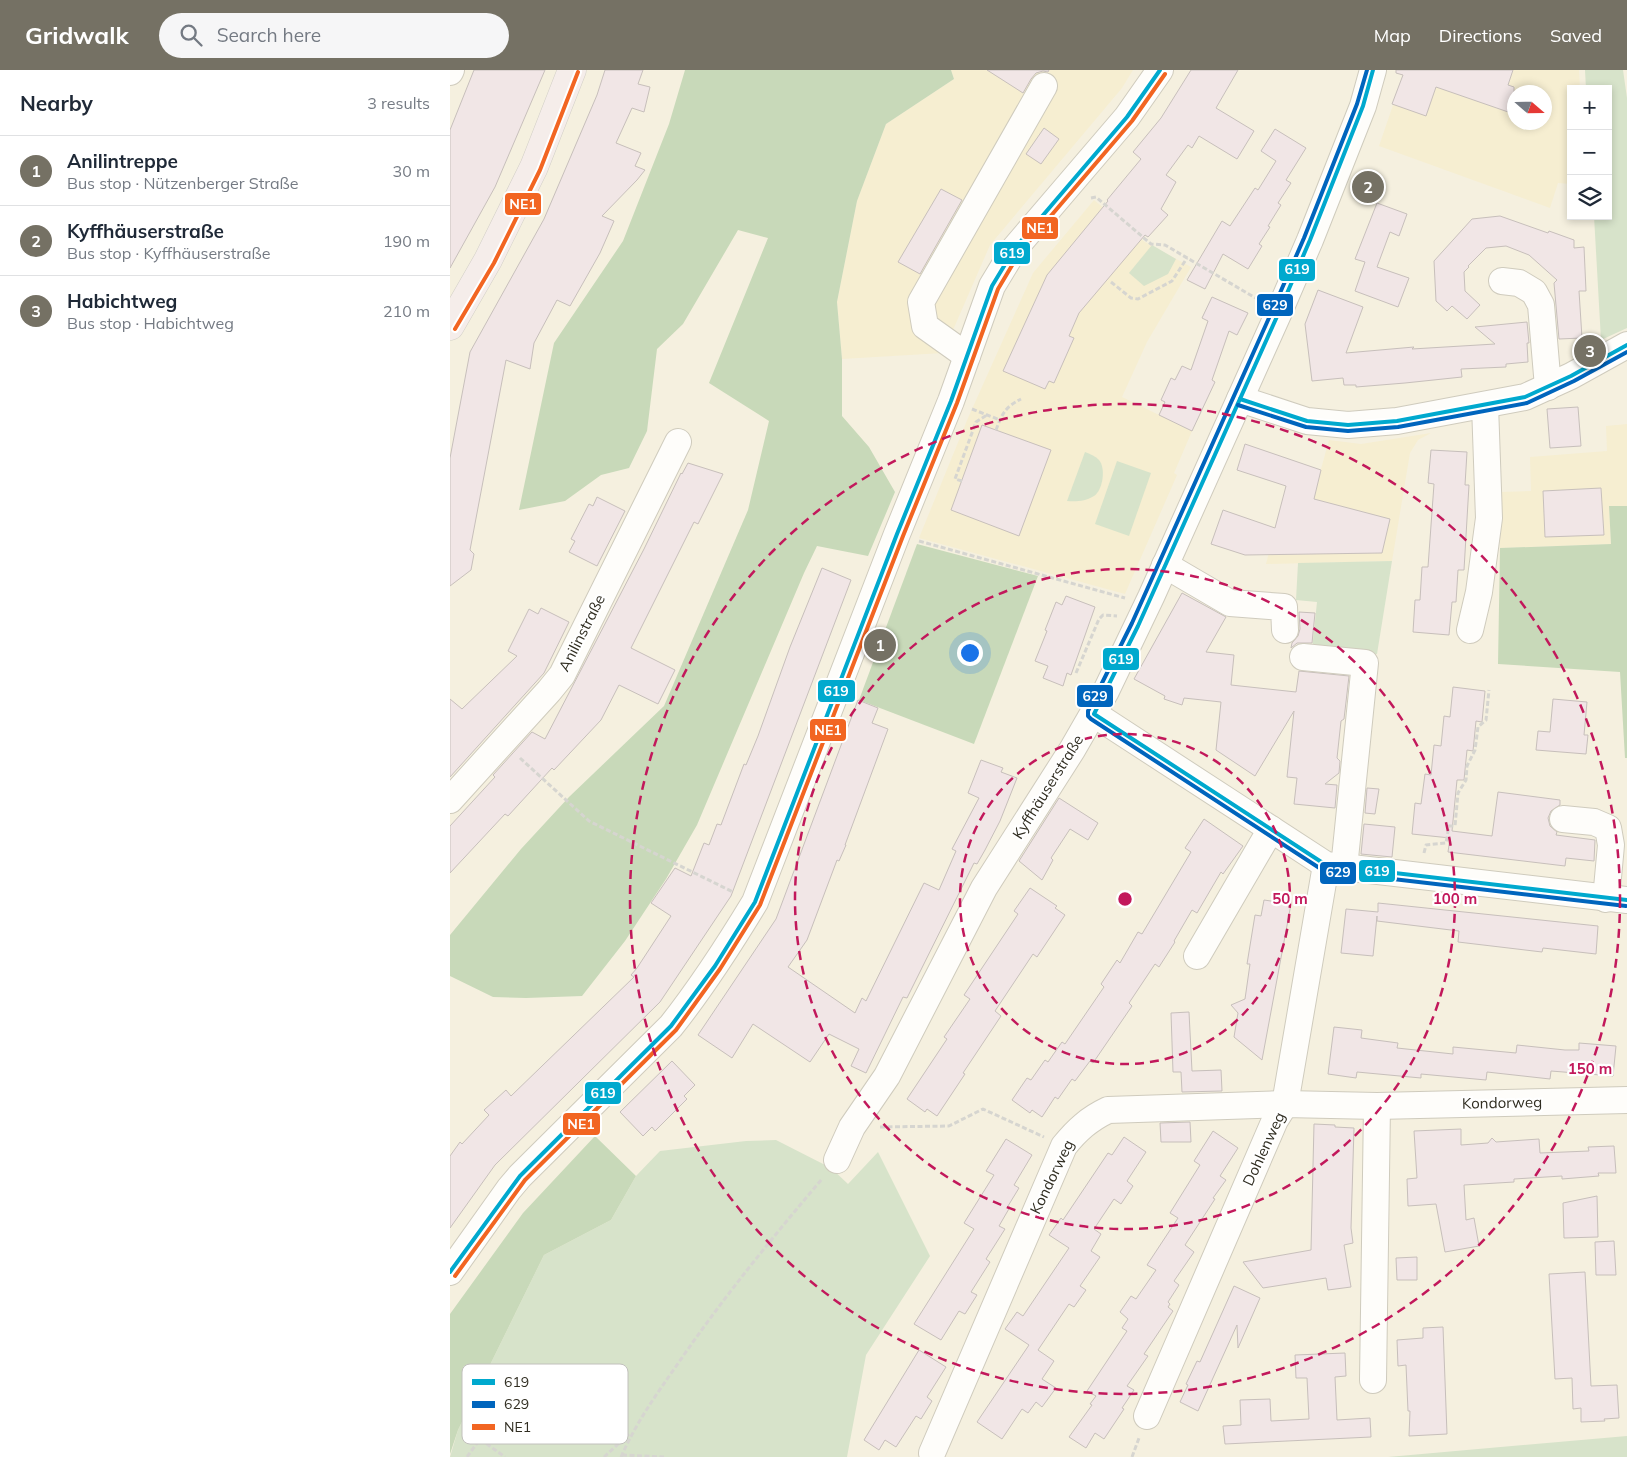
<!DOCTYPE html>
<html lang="en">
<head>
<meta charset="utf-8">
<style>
	:root { --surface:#fff; --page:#f6f6f7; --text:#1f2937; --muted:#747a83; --line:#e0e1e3; --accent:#757164 }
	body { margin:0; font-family:Mulish,sans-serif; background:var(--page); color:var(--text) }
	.controls { position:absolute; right:15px; top:15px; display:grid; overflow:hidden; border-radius:0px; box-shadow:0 2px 8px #0003 }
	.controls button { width:45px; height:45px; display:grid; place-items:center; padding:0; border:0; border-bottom:1px solid var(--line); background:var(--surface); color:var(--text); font:25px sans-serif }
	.compass { position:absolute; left:1057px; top:15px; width:45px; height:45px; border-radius:50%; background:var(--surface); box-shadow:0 2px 8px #0003; rotate:110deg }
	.you { position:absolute; left:519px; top:582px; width:18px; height:18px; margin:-12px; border:4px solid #fff; border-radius:50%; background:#1a73e8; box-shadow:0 0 0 8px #1a73e833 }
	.badge { display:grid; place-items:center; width:32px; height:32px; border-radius:50%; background:var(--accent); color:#fff; font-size:16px; font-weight:700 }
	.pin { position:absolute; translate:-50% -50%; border:2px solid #fff; box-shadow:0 1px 5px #0006 }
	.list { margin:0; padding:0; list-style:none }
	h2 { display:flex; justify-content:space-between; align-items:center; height:65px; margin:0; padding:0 20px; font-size:21px }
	h2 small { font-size:16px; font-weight:400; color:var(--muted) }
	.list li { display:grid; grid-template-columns:32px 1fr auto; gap:15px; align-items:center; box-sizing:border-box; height:70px; padding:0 20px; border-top:1px solid var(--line) }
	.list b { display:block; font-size:19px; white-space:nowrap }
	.list p { margin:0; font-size:16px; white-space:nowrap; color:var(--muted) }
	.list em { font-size:16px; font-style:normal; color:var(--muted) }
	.icon { flex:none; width:28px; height:28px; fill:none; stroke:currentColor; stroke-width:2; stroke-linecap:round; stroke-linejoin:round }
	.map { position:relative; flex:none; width:1177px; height:1387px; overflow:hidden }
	header { display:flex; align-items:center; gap:30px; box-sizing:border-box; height:70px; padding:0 25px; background:var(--accent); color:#fff }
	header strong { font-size:24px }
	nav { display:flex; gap:28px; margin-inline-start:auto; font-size:18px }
	.search { width:350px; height:45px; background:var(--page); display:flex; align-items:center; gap:12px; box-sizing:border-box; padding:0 18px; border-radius:28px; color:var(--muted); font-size:19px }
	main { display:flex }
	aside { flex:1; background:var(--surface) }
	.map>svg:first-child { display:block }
	.built { fill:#f6eed1; fill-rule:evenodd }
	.green { fill:#d7e3ca }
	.forest { fill:#c8d9b9 }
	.building { fill:#f1e6e6; stroke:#c7bfbb }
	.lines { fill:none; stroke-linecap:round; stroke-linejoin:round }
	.minor-casing { stroke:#cfcbbd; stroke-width:28 }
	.major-casing { stroke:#d2cfc7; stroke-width:29 }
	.path { stroke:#d6d5d0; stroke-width:3; stroke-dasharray:5 2.5; stroke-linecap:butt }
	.minor { stroke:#fefdfa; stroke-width:26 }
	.major { stroke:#f5edea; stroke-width:28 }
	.bus-1-casing { stroke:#fff; stroke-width:8 }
	.bus-2-casing { stroke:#fff; stroke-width:8 }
	.bus-3-casing { stroke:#fff; stroke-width:8 }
	.bus-1 { stroke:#00a9ce; stroke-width:4 }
	.bus-2 { stroke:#0065bd; stroke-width:4 }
	.bus-3 { stroke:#f26522; stroke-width:4 }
	.ring { fill:none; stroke:#c2185b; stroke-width:2.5; stroke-dasharray:9 6 }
	.labels { text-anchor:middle; stroke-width:4.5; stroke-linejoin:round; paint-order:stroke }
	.street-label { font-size:15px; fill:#302d21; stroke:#fff }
	.key { fill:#fff; stroke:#c1c0bc; stroke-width:1 }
	.key-label { font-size:14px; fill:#302d21 }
	.centre { fill:#c2185b; stroke:#fff; stroke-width:2.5 }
	.ring-label { font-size:15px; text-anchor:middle; font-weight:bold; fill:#c2185b; stroke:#fff; stroke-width:4.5; stroke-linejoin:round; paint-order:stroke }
	.line-badge { stroke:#fff; stroke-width:2 }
	.badge-label { font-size:14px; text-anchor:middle; font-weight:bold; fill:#fff }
</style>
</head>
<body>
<header>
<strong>Gridwalk</strong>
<div class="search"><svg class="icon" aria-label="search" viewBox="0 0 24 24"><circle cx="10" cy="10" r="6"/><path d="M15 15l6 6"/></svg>Search here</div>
<nav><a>Map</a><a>Directions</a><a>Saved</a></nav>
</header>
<main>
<aside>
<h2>Nearby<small>3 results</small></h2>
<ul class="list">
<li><span class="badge">1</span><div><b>Anilintreppe</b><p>Bus stop · Nützenberger Straße</p></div><em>30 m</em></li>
<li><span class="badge">2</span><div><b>Kyffhäuserstraße</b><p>Bus stop · Kyffhäuserstraße</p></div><em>190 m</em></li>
<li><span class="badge">3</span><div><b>Habichtweg</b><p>Bus stop · Habichtweg</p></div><em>210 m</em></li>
</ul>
</aside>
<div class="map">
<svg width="1177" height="1387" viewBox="0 0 1177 1387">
	<rect width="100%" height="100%" fill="#f5f0df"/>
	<!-- built -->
	<g class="built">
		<path d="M501,0H683L672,18L540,175L493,283L392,289L387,232L407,131L436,54L504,9Z"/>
		<path d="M955,0H1129L1130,19H1121V114L1108,113L1100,138L929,76ZM1064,22H1094V52H1064Z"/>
		<path d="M644,130L695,172L741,197L697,272L672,327L742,361L724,403L727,405L675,524L469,468L518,348L583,203Z"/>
		<path d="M1177,354V436H1159L1161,474L1050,478L1049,422L1081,421L1080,387L1157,381L1156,356Z"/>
		<path d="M981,363L968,370L960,383L942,491L816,494L835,421L863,428L879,370L911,374Z"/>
	</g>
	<!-- green -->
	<g class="green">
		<path d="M1135,0H1173L1177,28V258L1151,270L1144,146H1158V19H1136Z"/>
		<path d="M702,175L726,189L718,204L694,216L679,203Z"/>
		<path d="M635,382C640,384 645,386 649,390C656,398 653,420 644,426C636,431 626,432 617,431Z"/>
		<path d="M667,391L701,403L679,466L645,454Z"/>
		<path d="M942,491L927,584L862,580L867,532L846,530L848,493Z"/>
		<path d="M326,1070L381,1098L398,1114L428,1082L480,1186L416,1285L397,1387H0L8,1360L94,1185L161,1150L186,1106L210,1081L296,1071Z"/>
		<path d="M1177,1366V1387H938Z"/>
	</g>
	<!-- forest -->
	<g class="forest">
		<path d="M235,0H501L504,9L436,54L407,131L387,232L392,289V346L419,377L445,422L418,486L367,476L354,503L247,755L216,809L175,871L132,926L76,928L43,927L0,906V865L71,779L119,727L214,636L298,440L319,351L259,313L318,168L288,160L233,254L207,279L197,361L179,398L151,405L115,431L69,440L104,273L173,171L219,54Z"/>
		<path d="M1159,436H1177V688H1175L1170,602L1048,594L1050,478L1161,474Z"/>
		<path d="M467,474L588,506L524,674L409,630Z"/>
		<path d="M145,1066L186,1106L161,1150L94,1185L8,1360L0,1384V1244L73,1143Z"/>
	</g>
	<!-- building -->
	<g class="building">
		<path d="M24,0H95L45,117L0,198V60Z"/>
		<path d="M155,0H193L188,14L200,17L194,42L182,38L166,73L191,83L185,96L195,100L187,110L152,146L164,151L150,183L120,236L107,230L84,273L80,299L56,290L20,480L24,484L21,500L0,516V388L20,282L94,149L147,25Z"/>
		<path d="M537,0H599L598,2L593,1L586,3L581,9L573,23Z"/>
		<path d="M741,0H788L766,38L804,61L787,89L749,66L742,78L738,75L716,105L726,112L711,139L718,145L698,167L695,165L629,243L619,266L624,268L604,313L599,311L595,319L553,301L597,205L658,131L657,130L691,89L683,82L711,48Z"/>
		<path d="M946,0H1063L1058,15L1064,17V44L986,17L976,46L942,34L953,5L946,3Z"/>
		<path d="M594,58L609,69L591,94L576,84Z"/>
		<path d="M825,59L856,78L836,110L841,113L828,133L831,135L818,156L820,157L809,174L812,176L798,199L773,184L755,219L737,210L772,151L780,156L805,118L808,120L826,91L811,81Z"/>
		<path d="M491,119L512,130L470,204L448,192Z"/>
		<path d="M927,133L957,144L949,166L940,162L927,197L959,208L948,237L905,221L915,192L905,189Z"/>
		<path d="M1050,146L1098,163L1099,161L1124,170V178L1134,177L1136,221H1129L1132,268L1109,269L1104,213L1107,210L1079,185L1056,176L1036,178L1018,196L1019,197L1014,202L1015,221L1030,235L1017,249L1002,236L997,241L986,231L984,191L1022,149Z"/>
		<path d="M868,220L913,237L896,283L964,277L962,279L1045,274L1025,257L1077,252L1079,273H1077L1078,292L1056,294V297L1011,299L1012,307L955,313L906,317V315H894L893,308L862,311L855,254Z"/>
		<path d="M762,227L798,243L787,265L779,261L762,310L765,312L742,361L709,345L715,332L711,330L721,308L725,310L732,296L741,300L758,251L752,248Z"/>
		<path d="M1128,337L1131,376L1100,378L1097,339Z"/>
		<path d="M532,355L601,380L569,466L501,440Z"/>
		<path d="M795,374L871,400L864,429L940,449L932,483L795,485L761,474L773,440L825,458L836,416L787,400Z"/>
		<path d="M981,380L1017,382L1015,415H1019L1014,500H1008L1006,532H1002L999,565L963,562L965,530H970L972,497H978L984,414L978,413Z"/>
		<path d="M238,393L273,404L248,454L244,452L181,578L225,600L208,634L169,615L151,650L104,700L102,698L58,746L55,744L0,803V756L45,707L43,705L82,662L95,669L194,479L231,403L232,404Z"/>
		<path d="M1151,418L1154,465L1095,467L1093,421Z"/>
		<path d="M147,427L175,441L147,496L119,482L125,471L121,469L139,434L143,436Z"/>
		<path d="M372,498L401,510L281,826L210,932L45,1095L0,1158V1086L10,1072L12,1074L39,1045L34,1040L56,1020L61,1026L184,907L181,905L187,898L221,846L201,833L225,798L241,806L254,773L259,775L267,754L271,755L294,694L296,695L308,666L340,577Z"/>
		<path d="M732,523L776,547L756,582L784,585L781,615L846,622L849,601L899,606L894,649L891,651L887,688L890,691L889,703L875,714L887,715L885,738L844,734L847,708L837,707L844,641L805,706L766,680L771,632L734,628L732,635L714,629L715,626L684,609Z"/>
		<path d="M616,526L645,537L621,605L617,603L613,616L593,608L598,596L585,591L597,561L595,560L606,532L612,535Z"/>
		<path d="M91,538L119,552L94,603L0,707V629L12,639L67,586L58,581L79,539L88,544Z"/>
		<path d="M849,542L865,543L862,573H847L841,578L842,573L848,566L850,559Z"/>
		<path d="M1003,617L1035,621L1032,652L1026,651L1023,681L1017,680L1014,710H1007L1002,761L1042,766L1048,722L1110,730V735L1101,741L1098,748L1100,756L1107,762L1106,765L1145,770L1144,791L1116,788L1115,796L998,782L1000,768L962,764L965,733L971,734L975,704L981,705L984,675L991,676L994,646L1000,647Z"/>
		<path d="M1103,629L1137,632L1134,665H1138L1136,684L1086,680L1088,661L1100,662Z"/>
		<path d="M408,630L428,638L422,653L438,659L395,775H396L389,791L387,790L357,870L338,897L405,943L412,928L416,931L474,813L489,820L506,781L502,779L529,728L518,723L531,690L553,698L551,702L567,708L550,751L535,780L527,794L524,793L457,928L453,927L416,1003L401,996L409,979L379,964L360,992L303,954L282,988L248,965L326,849Z"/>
		<path d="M917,718L929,719L925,744L915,743Z"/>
		<path d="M609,728L648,753L638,770L620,759L601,788L603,790L592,810L569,791Z"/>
		<path d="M754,749L793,776L773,804L771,802L747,843L742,840L724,871L725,872L709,897L705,894L679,933L682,936L643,993L640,991L625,1011L622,1009L608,1029L605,1027L592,1047L582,1040L580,1043L562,1030L577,1008L581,1010L595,990L598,992L612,972L615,974L654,917L651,914L667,890L670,893L688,862L692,864L741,782L735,778Z"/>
		<path d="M914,754L945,757L942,787L911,784Z"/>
		<path d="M580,818L607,836L605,838L615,845L587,887L583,884L545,941L551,946L513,1003L515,1004L487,1046L477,1039L475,1042L457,1029L497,969L494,967L520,929L514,925L568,844L564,841Z"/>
		<path d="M814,830L841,834L812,990L784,967L788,943L781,935L795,929L800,894H797L805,845L811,846Z"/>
		<path d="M928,833L1148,856L1146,884L1093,878L1092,882L1008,872L1009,861L927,851V846L923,886L891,883L896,839L928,842Z"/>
		<path d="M739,942L742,1001L771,1000L772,1021L732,1022L731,1002H723L721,943Z"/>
		<path d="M884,957L912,960L911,968L948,973L947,978L1003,984V977L1066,983L1067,975L1115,980H1129V973L1166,976L1163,1006L1101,1001L1100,1009L1037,1002L1036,1010L971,1004V1008L907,1002L906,1008L878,1004Z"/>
		<path d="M222,991L245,1015L234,1026L237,1029L205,1061L202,1057L193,1066L170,1042Z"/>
		<path d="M740,1052L741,1072H711L710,1053Z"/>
		<path d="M864,1054L885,1055V1057L904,1058L901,1158L903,1173L894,1175L901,1217L878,1220L876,1208L813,1218L793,1192L861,1180Z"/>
		<path d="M1011,1059V1075L1038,1073L1042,1068L1046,1072L1089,1069L1090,1083L1139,1081L1138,1077L1164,1076L1166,1103H1148L1149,1106L1112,1109V1106L1064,1109V1112L1014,1115L1016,1150L1024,1148L1029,1176L995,1182L986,1134L958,1136L957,1109L967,1108L964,1061Z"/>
		<path d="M763,1061L788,1078L770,1106L776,1110L763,1128L765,1129L735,1175L744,1182L724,1211L729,1215L718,1232L720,1234L718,1237L723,1241L694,1284L698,1286L677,1316L684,1320L672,1338L674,1339L654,1369L645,1363L636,1378L619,1367L642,1335L640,1334L646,1326L637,1321L677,1261L672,1258L678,1249L670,1242L681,1226L686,1229L706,1200L697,1195L728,1148L720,1143L750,1095L744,1091Z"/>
		<path d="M674,1067L696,1082L677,1111L683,1116L671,1134L664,1129L644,1159L651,1164L641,1181L650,1187L630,1216L636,1220L624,1237L619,1234L588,1280L604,1291L592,1309L606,1318L592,1337L586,1332L578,1343L572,1339L552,1369L527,1352L579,1275L555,1259L567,1242L573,1246L619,1178L599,1165L611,1148L613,1150L658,1083L662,1085Z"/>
		<path d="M556,1069L582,1085L564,1115L569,1118L558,1136L560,1137L549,1156L555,1159L536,1189L540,1192L521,1222L527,1225L515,1244L509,1241L491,1270L464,1254L524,1159L514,1153L544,1105L536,1101Z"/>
		<path d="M1147,1126L1148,1167L1114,1168L1113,1133Z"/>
		<path d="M1164,1171L1166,1205H1146L1145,1172Z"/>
		<path d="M967,1187V1210H947L946,1188Z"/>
		<path d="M1135,1202L1141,1316L1167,1315L1169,1348L1154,1349L1155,1351L1131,1352V1338L1123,1339L1122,1308L1105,1309L1099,1204Z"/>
		<path d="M784,1216L810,1228L788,1278L787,1255L748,1341L730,1332L738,1315L736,1314L747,1291L750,1292Z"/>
		<path d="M993,1257L997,1364L959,1366L960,1341H958L956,1295L948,1296L947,1270L973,1268V1258Z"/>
		<path d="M469,1280L496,1297L477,1327L482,1331L471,1349L466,1346L446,1377L435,1370L429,1380L414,1370Z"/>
		<path d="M895,1283L896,1306L885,1307L887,1350L920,1348L921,1367L775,1374L773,1356L791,1355L790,1330L820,1329L821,1351L859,1349L857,1308H846L845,1285Z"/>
	</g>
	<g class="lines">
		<defs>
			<g id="minor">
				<path d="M0,2L1,0"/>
				<path d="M1052,211L1069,213L1084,222L1091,235L1098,317"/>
				<path d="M517,286L475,256L471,232L594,16"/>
				<path d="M790,329L857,351L898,355L947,351L1075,327L1121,306L1177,275"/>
				<path d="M715,495L780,533L834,537L835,560"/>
				<path d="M1020,560L1029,522L1039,448L1035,335"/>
				<path d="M853,587L915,593L894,798"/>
				<path d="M644,644L876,795L1177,830"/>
				<path d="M0,730L99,621L112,605L228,372"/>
				<path d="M1113,749L1144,752L1158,758L1161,775L1156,829"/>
				<path d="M747,886L821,759"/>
				<path d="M387,1090L402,1057L437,1006L534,818L622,680L656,621L701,527L829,242L860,170L913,36L923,0"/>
				<path d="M0,1202L59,1119L70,1106L221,956C252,917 279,875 305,832L447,464L501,331L542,216L565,178L677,47L710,0"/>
				<path d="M923,1310L927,1036"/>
				<path d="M697,1346L825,1050L835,1034L876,795"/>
				<path d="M482,1383L614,1076C627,1060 639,1049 658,1040L835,1034L927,1036L1177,1030"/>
			</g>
			<path id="major" d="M0,256L38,190L84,97L122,0"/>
		</defs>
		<!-- minor casing -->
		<use href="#minor" class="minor-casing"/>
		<!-- major casing -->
		<use href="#major" class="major-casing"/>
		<!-- path -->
		<g class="path">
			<path d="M641,128L646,127L701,174L715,175L809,230"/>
			<path d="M661,212L681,228L688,229L722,211L737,188"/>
			<path d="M522,339L550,350"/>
			<path d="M546,360C552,344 555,337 571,329"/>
			<path d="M512,411L505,409L526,352L537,345"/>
			<path d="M469,471L675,528"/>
			<path d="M626,603L649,549L653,545L667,546"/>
			<path d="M70,688L139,751L283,822"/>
			<path d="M974,783L976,775L996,773L999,756H1005L1008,723L1016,710L1017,696L1025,680L1028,657L1036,650L1039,620"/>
			<path d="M430,1057L499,1056L533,1039L594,1067"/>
			<path d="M172,1385L214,1387"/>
			<path d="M17,1387L30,1369L55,1387"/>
			<path d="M154,1387L179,1364"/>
			<path d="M171,1387C187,1351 206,1325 229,1292C273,1228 322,1168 372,1109"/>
			<path d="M682,1387L689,1368"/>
		</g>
		<!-- minor -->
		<use href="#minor" class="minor"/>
		<!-- major -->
		<use href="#major" class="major"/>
		<defs>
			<g id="bus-1">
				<path d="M923,0L913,36L860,170L829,242L688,556L644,644L876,795L1177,830"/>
				<path d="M790,329L857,351L898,355L947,351L1075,327L1121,306L1177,275"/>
				<path d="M0,1202L70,1106L221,956L265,896L305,832L447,464L501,331L542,216L565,178L677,47L710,0"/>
			</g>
			<g id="bus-2">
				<path d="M917,0L907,34L854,168L823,239L682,553L638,641V646L641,649L874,801L1176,836"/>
				<path d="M788,335L856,357L898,361L948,357L1077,333L1124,311L1177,282"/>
			</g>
			<g id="bus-3">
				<path d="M5,259L44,193L90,100L128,2"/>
				<path d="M5,1206L75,1110L226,960L270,899L310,835L453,466L507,333L548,219L570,182L682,51L715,4"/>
			</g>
		</defs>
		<!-- bus-1 casing -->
		<use href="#bus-1" class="bus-1-casing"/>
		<!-- bus-2 casing -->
		<use href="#bus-2" class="bus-2-casing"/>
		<!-- bus-3 casing -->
		<use href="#bus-3" class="bus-3-casing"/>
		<!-- bus-1 -->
		<use href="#bus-1" class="bus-1"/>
		<!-- bus-2 -->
		<use href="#bus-2" class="bus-2"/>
		<!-- bus-3 -->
		<use href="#bus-3" class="bus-3"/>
	</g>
	<!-- distance rings -->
	<g class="ring">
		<circle cx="675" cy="829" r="165"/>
		<circle cx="675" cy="829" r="330"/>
		<circle cx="675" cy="829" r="495"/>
	</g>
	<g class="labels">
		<!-- street labels -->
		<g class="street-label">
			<text transform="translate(132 563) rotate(-63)" y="5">Anilinstraße</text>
			<text transform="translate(598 717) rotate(-58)" y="5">Kyffhäuserstraße</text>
			<text transform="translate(1052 1033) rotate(-1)" y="5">Kondorweg</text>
			<text transform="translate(814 1079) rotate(-65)" y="5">Dohlenweg</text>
			<text transform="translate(602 1107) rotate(-64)" y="5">Kondorweg</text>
		</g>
	</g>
	<!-- legend -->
	<rect x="12" y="1294" width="166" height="80" rx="8" class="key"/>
	<rect x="22" y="1309" width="23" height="6" fill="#00a9ce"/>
	<rect x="22" y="1331" width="23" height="7" fill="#0065bd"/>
	<rect x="22" y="1354" width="23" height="6" fill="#f26522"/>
	<g class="key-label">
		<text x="54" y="1317">619</text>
		<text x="54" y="1339">629</text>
		<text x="54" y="1362">NE1</text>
	</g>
	<circle cx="675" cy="829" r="8" class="centre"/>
	<g class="ring-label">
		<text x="840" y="834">50 m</text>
		<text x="1005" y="834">100 m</text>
		<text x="1140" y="1004">150 m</text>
	</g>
	<g class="line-badge">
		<rect x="54" y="122" width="38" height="24" rx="5" fill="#f26522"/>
		<rect x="571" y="146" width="38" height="24" rx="5" fill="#f26522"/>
		<rect x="543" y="171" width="38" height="24" rx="5" fill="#00a9ce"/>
		<rect x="828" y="188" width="38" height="24" rx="5" fill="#00a9ce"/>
		<rect x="806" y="223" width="38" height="24" rx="5" fill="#0065bd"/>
		<rect x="652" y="577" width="38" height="24" rx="5" fill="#00a9ce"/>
		<rect x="367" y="609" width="39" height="24" rx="5" fill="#00a9ce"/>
		<rect x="626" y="614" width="38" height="24" rx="5" fill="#0065bd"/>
		<rect x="359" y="648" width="38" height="24" rx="5" fill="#f26522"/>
		<rect x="908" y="789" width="38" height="24" rx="5" fill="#00a9ce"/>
		<rect x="869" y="791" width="38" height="24" rx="5" fill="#0065bd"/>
		<rect x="134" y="1011" width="38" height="24" rx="5" fill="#00a9ce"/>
		<rect x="112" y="1042" width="39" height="24" rx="5" fill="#f26522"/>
	</g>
	<g class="badge-label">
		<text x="73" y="139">NE1</text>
		<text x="590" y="163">NE1</text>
		<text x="562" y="188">619</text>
		<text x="847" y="204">619</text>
		<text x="825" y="240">629</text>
		<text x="671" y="594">619</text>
		<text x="386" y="626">619</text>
		<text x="645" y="631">629</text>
		<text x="378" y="665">NE1</text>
		<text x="927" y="806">619</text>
		<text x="888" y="807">629</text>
		<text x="153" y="1028">619</text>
		<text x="131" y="1059">NE1</text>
	</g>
</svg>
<div class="controls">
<button>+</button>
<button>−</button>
<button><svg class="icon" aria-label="layers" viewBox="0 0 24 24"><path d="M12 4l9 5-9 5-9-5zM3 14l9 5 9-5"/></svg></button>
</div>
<svg class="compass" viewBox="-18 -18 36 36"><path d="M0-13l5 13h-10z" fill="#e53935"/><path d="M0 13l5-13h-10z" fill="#747a83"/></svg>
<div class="you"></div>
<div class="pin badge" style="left:430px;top:575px">1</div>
<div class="pin badge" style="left:918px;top:117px">2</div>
<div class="pin badge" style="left:1140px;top:281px">3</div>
</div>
</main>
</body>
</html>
